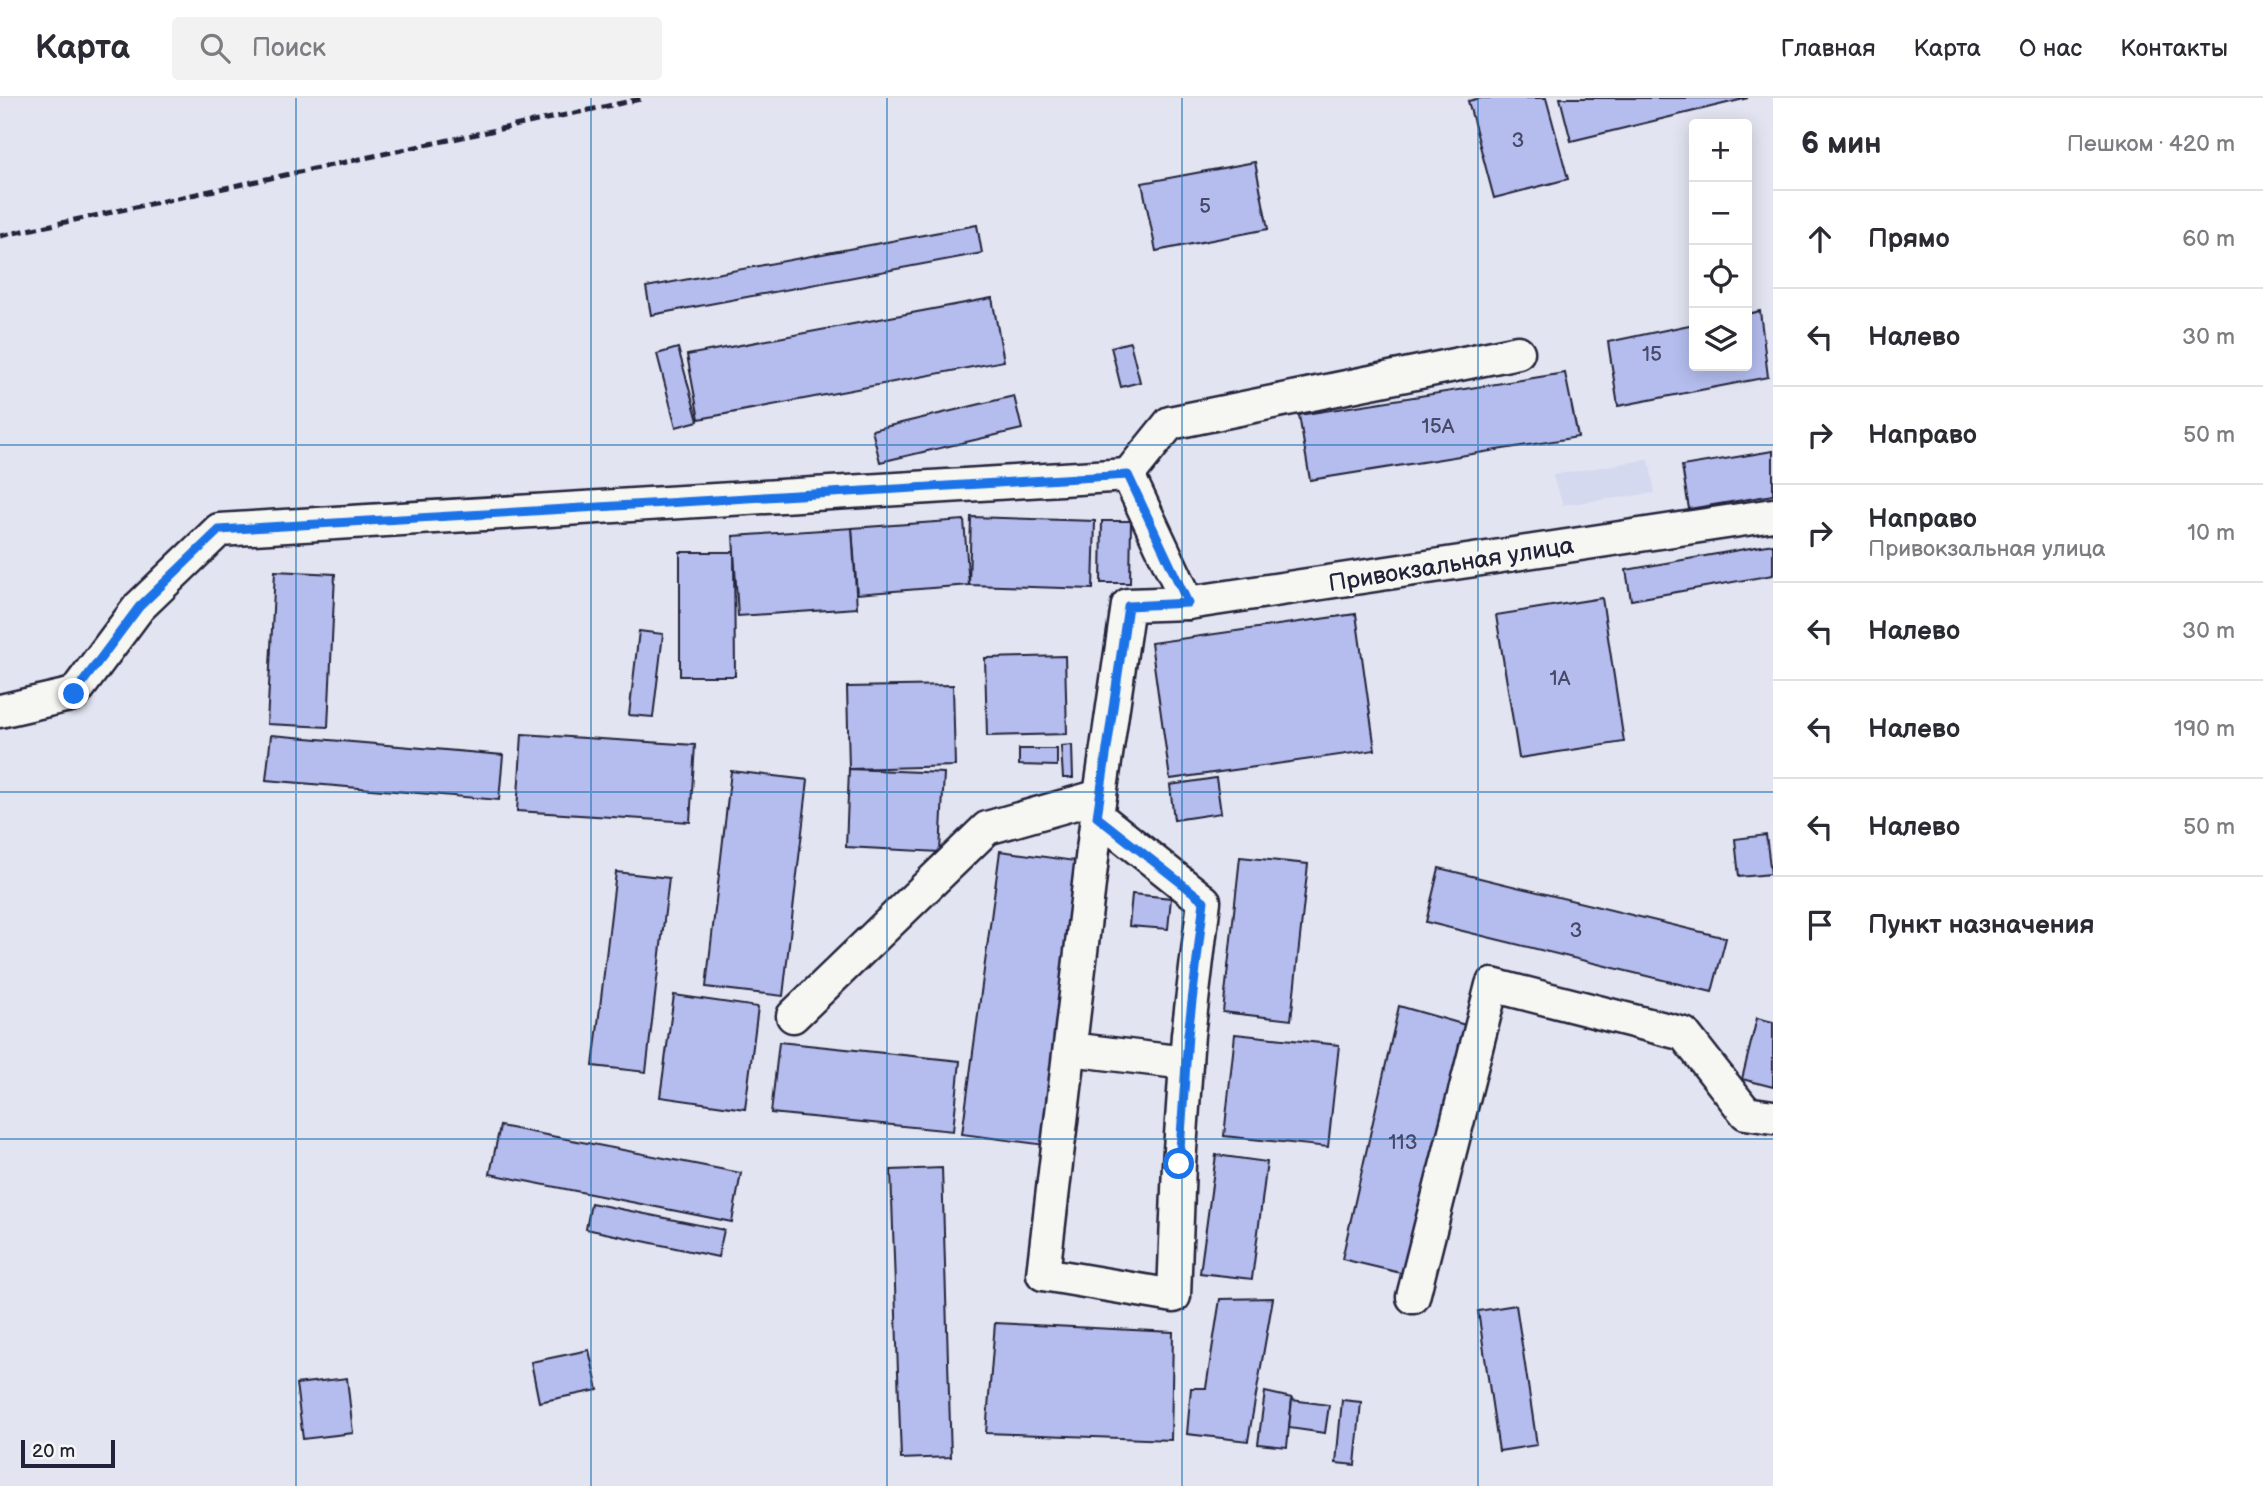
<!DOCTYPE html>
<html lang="ru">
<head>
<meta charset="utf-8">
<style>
	:root { --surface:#fff; --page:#f2f2f3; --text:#2b2b33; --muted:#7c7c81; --line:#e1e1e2 }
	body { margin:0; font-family:"Balsamiq Sans",sans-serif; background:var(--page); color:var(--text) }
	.controls { position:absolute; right:21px; top:21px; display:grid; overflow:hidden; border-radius:7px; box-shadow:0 4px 18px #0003 }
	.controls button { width:63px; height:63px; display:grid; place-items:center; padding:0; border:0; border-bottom:2px solid var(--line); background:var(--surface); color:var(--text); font:35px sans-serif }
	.scale { position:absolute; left:21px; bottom:18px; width:94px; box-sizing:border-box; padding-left:7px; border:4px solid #22223b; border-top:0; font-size:19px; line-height:24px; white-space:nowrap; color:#22223b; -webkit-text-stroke:5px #f6f6f2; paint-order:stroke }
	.stop { position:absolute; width:21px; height:21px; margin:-16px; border:5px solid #1a73e8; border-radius:50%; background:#fff }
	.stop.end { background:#1a73e8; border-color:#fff; box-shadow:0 2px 7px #0008 }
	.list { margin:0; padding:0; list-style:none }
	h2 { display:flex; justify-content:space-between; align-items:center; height:91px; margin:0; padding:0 28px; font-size:30px }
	h2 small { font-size:23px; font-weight:400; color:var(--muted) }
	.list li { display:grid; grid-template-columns:46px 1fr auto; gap:21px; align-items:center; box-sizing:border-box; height:98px; padding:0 28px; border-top:2px solid var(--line) }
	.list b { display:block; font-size:26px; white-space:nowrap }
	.list p { margin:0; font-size:23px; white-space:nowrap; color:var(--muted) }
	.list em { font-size:23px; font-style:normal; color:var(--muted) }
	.icon { flex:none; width:38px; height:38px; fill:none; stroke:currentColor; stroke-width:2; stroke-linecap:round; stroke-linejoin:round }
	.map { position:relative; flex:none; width:1773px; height:1388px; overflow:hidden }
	header { display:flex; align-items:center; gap:42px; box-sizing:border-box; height:98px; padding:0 35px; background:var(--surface); border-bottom:2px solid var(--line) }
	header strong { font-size:33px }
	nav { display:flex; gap:38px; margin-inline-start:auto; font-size:24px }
	.search { width:490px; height:63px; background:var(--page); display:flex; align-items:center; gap:18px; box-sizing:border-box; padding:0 24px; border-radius:7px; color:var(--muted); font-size:26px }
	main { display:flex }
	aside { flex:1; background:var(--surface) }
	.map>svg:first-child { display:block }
	.built { fill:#d4d9f0 }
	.building { fill:#b4bdee; stroke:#22223b; stroke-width:2 }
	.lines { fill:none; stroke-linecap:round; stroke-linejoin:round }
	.minor-casing { stroke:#22223b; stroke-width:37 }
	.minor { stroke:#f6f6f2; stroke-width:32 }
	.rail { stroke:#22223b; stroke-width:5; stroke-dasharray:10 5; stroke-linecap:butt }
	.route { stroke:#1a73e8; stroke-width:9 }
	.grid { fill:none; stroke:#1f6fb2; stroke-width:2; stroke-opacity:0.55 }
	.labels { text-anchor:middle; stroke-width:7; stroke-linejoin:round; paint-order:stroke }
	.number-label { font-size:21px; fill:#464968 }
	.street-label { font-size:24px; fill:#22223b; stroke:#f6f6f2 }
</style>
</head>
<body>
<header>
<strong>Карта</strong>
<div class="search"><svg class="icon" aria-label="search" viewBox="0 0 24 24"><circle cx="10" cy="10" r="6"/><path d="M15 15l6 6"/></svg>Поиск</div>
<nav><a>Главная</a><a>Карта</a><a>О нас</a><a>Контакты</a></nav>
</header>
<main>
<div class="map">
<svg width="1773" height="1388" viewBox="0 0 1773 1388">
	<rect width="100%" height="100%" fill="#e2e5f1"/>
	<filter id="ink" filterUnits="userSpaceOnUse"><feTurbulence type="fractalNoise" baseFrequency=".0143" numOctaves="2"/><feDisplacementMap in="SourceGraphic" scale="14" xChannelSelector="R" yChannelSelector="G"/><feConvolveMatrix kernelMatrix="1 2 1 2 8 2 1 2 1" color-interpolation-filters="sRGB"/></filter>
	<g filter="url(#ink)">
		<!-- built -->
		<path class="built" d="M1649,361L1655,395L1563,407L1552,377Z"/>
		<!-- building -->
		<g class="building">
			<path d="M1481,0H1546L1568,81L1494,100L1468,3Z"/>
			<path d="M1560,0H1748L1571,43Z"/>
			<path d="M1255,64L1268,131L1156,153L1142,85Z"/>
			<path d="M977,127L982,155L651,217L646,189Z"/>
			<path d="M992,200L1004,263L699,321L687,257Z"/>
			<path d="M1760,213L1768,279L1618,308L1608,244L1694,226V268H1747V216Z"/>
			<path d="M1130,244L1140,284L1121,289L1111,249Z"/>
			<path d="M678,250L698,323L676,329L657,256Z"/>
			<path d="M1565,275L1578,339L1310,382L1299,317Z"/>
			<path d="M1014,298L1022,331L880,364L872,332Z"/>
			<path d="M1773,353V397L1689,411L1682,368Z"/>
			<path d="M971,419L1095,423L1093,491L969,487Z"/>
			<path d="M964,422L969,487L857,496L852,430Z"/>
			<path d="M1102,423H1131L1130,485H1101Z"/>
			<path d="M852,430L857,510L738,518L733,438Z"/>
			<path d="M1773,446V477L1631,502L1626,472Z"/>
			<path d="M680,454H734L735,578H680Z"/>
			<path d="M275,473L335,476L328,629L267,626Z"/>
			<path d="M1602,500L1624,644L1519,660L1496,517Z"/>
			<path d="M1356,516L1375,652L1170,681L1151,545Z"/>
			<path d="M639,533L663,536L653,619L629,617Z"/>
			<path d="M1065,558L1067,636L987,638L985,560Z"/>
			<path d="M953,587L955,668L849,671L847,589Z"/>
			<path d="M522,636L695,647L690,724L517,713Z"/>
			<path d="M271,637L503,657L499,702L266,682Z"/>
			<path d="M1072,647L1073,680H1063L1061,648Z"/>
			<path d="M1019,651H1057V668L1019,667Z"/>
			<path d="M849,671L944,675L940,754L846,749Z"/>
			<path d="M731,673L808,682L783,898L706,889Z"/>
			<path d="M1216,680L1221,715L1174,722L1170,687Z"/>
			<path d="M1766,737L1771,776L1739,779L1735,741Z"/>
			<path d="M1000,753L1083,764L1045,1047L962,1036Z"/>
			<path d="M1240,759L1308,766L1291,922L1223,914Z"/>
			<path d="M1439,770L1726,840L1712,894L1426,824Z"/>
			<path d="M616,774L669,780L646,974L593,968Z"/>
			<path d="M1132,796L1171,800L1168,831L1129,828Z"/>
			<path d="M674,897L758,909L745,1011L660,999Z"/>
			<path d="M1399,908L1469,928L1405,1176L1342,1161Z"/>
			<path d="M1757,920L1773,924V989L1742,981Z"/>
			<path d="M1235,936L1339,947L1328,1049L1224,1038Z"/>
			<path d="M779,944L960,963L953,1033L771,1015Z"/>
			<path d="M500,1028L741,1075L732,1124L490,1076Z"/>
			<path d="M1216,1057L1267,1064L1252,1181L1200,1175Z"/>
			<path d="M942,1070L951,1359L901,1361L891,1072Z"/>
			<path d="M591,1105L724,1132L718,1159L586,1131Z"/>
			<path d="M1273,1200L1248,1343L1187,1336L1191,1290H1206L1220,1201Z"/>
			<path d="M1516,1207L1537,1347L1499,1353L1478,1213Z"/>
			<path d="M995,1225L1173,1234L1171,1342L986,1335Z"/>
			<path d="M589,1252L598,1292L539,1304L531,1264Z"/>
			<path d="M347,1280L353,1335L303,1341L296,1286Z"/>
			<path d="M1265,1294L1292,1300L1287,1349L1258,1346Z"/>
			<path d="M1292,1302L1329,1307L1325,1335L1289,1330Z"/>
			<path d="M1342,1302L1361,1304L1355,1367L1336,1365Z"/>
		</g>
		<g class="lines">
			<defs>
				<g id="minor">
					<path d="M1128,377L1170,325L1518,254"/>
					<path d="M0,613L74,596L139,509L219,432L1128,377L1188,505"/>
					<path d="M1097,718L1043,1176L1174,1198L1179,1066L1188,937L1204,803L1097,718L1128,507L1188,505L1773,417"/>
					<path d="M793,918L987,730L1100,698"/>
					<path d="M1070,951L1186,965"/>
					<path d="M1413,1199L1492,887L1684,936L1746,1015L1773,1019"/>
				</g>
			</defs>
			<!-- minor casing -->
			<use href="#minor" class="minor-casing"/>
			<!-- minor -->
			<use href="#minor" class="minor"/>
			<!-- rail -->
			<path class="rail" d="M0,138L645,0"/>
		</g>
	</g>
	<g class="lines" filter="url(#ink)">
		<!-- route -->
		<path class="route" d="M74,596L139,509L219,432L1128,377L1188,505L1128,508L1097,719L1204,803L1188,937L1179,1066"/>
	</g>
	<!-- grid -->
	<path class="grid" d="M296,0V1388M591,0V1388M887,0V1388M1182,0V1388M1478,0V1388M0,347H1773M0,694H1773M0,1041H1773"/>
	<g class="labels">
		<!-- number labels -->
		<g class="number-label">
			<text x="1518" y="49">3</text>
			<text x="1205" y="115">5</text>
			<text x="1652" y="263">15</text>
			<text x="1438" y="335">15А</text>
			<text x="1560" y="587">1А</text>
			<text x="1576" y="839">3</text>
			<text x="1403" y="1051">113</text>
		</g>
		<!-- street labels -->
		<g class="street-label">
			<text transform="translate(1451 466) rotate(-9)" y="8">Привокзальная улица</text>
		</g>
	</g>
</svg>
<div class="controls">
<button>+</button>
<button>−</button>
<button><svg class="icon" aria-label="locate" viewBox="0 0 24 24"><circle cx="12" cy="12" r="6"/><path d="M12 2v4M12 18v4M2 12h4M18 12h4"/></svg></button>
<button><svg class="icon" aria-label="layers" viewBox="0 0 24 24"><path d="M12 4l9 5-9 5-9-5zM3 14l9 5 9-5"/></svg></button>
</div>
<div class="scale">20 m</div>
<div class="stop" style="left:1179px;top:1066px"></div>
<div class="stop end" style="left:74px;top:596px"></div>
</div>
<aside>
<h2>6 мин<small>Пешком · 420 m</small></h2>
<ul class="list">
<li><svg class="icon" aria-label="ahead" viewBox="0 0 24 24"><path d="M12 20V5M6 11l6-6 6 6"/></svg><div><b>Прямо</b></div><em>60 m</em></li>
<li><svg class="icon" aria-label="left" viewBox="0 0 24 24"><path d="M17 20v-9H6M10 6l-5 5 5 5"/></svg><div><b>Налево</b></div><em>30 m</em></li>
<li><svg class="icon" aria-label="right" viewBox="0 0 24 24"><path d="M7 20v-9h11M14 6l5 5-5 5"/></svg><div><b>Направо</b></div><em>50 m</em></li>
<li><svg class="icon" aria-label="right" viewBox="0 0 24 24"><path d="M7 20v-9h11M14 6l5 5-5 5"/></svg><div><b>Направо</b><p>Привокзальная улица</p></div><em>10 m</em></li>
<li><svg class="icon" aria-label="left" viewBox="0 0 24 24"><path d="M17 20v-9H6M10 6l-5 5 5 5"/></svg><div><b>Налево</b></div><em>30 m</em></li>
<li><svg class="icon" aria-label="left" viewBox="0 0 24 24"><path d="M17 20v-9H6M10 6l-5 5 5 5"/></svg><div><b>Налево</b></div><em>190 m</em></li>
<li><svg class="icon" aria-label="left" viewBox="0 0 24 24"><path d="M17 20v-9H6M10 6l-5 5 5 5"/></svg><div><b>Налево</b></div><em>50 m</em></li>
<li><svg class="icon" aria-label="arrive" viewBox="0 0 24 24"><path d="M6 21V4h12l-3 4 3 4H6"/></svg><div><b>Пункт назначения</b></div></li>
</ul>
</aside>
</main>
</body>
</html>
